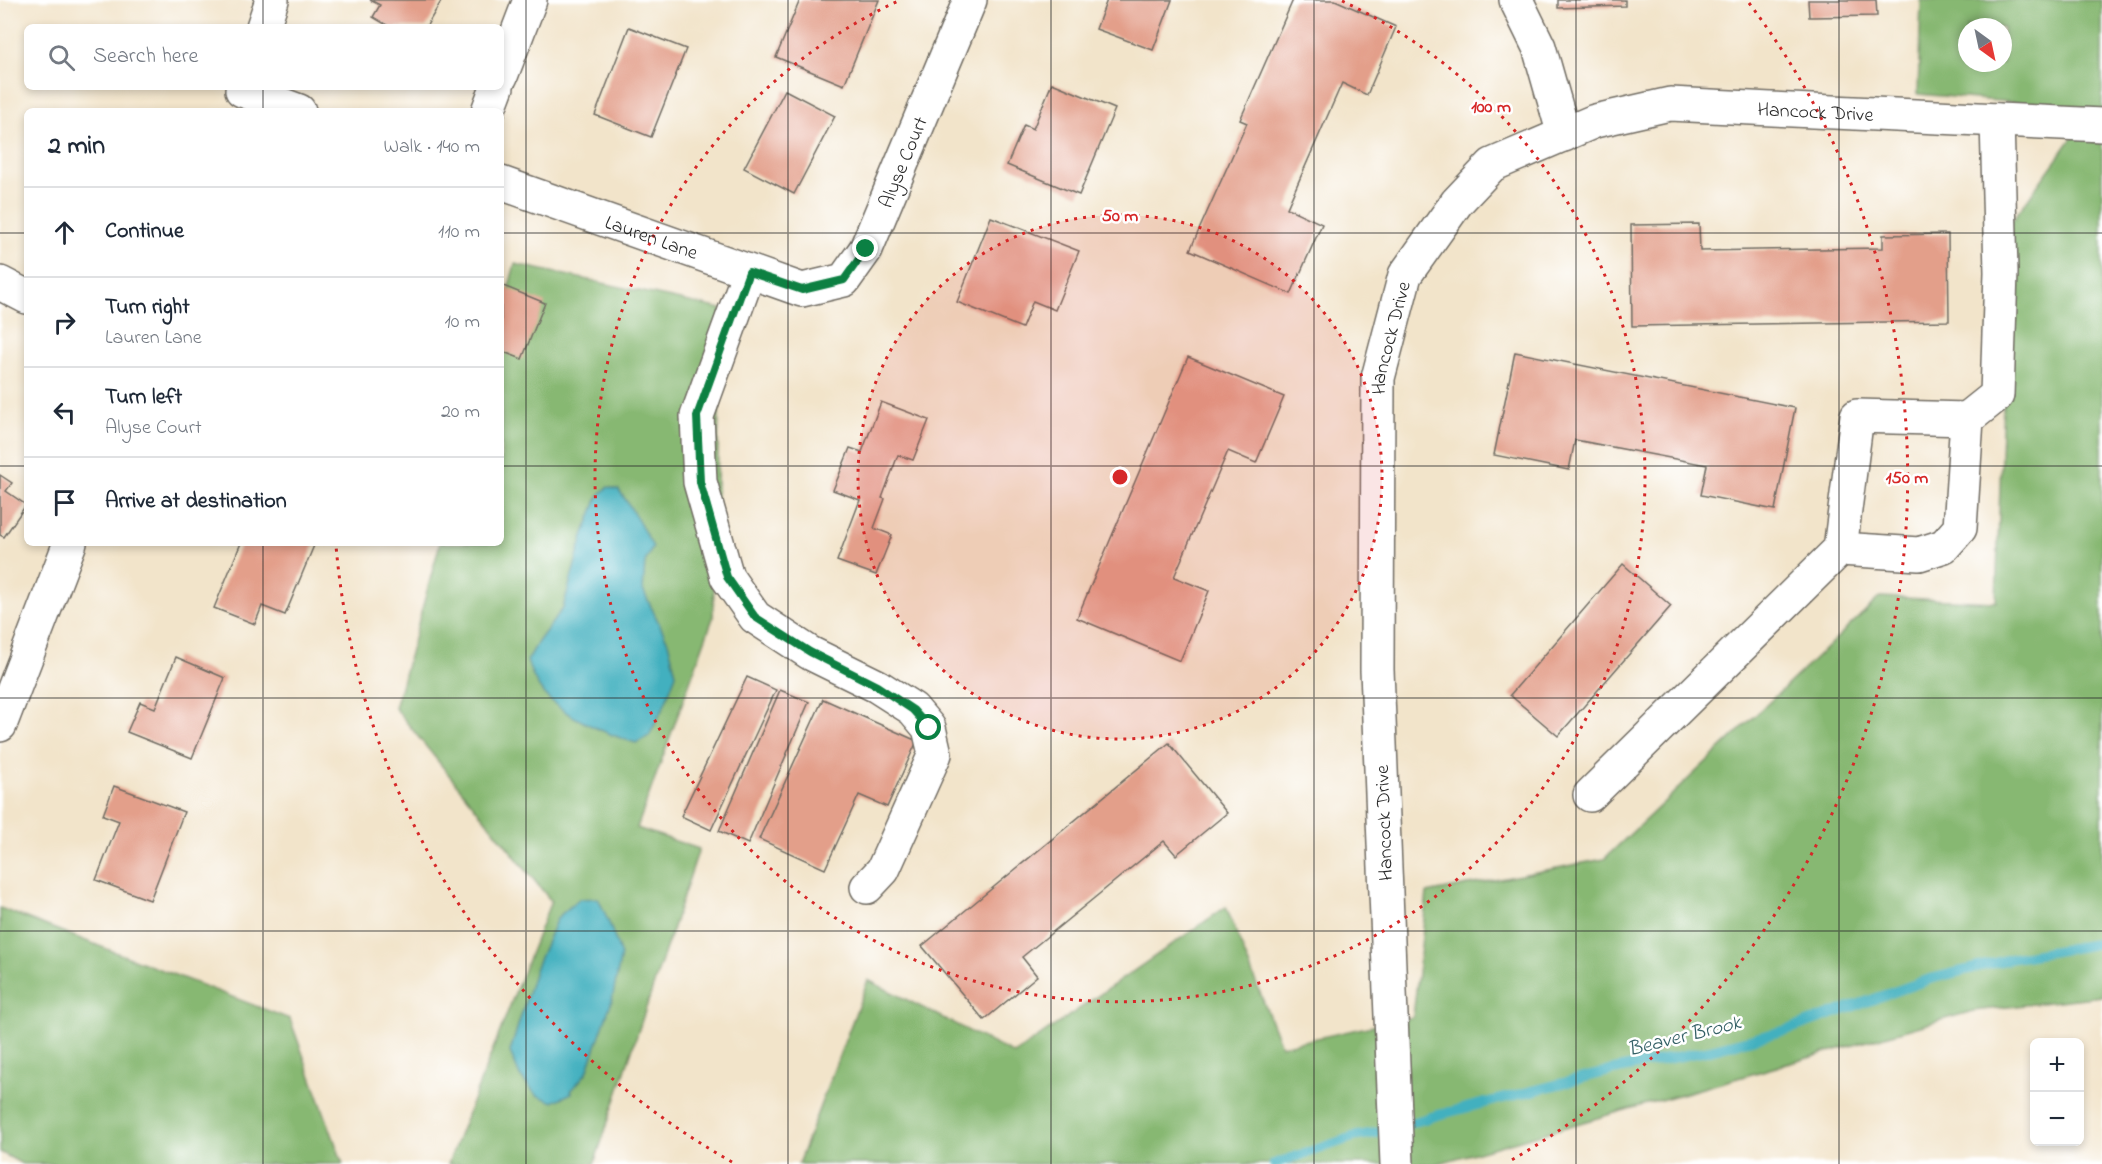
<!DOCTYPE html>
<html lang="en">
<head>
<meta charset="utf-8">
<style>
	:root { --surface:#fff; --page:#f6f6f7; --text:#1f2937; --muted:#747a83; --line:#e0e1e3 }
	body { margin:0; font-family:"Indie Flower",sans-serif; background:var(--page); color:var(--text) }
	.controls { position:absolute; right:18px; bottom:18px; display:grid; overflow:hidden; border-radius:9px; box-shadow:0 3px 9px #0003 }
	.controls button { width:54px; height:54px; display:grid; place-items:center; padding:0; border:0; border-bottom:2px solid var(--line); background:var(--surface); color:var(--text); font:30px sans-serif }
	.compass { position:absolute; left:1958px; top:18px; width:54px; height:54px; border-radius:50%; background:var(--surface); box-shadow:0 3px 9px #0003; rotate:147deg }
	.stop { position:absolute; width:18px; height:18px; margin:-14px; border:4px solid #0b8043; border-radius:50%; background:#fff }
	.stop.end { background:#0b8043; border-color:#fff; box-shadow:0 2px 6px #0008 }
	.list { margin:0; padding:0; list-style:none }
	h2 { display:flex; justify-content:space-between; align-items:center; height:78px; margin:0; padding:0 24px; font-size:26px }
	h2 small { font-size:20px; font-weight:400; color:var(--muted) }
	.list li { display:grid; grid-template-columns:39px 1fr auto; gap:18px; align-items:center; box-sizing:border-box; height:90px; padding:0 24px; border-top:2px solid var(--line) }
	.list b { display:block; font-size:22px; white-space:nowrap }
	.list p { margin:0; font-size:20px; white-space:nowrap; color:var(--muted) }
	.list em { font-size:20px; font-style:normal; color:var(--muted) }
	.icon { flex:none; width:33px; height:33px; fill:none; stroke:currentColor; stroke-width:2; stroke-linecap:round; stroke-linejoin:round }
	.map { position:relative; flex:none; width:2102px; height:1164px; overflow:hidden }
	.search { position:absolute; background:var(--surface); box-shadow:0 3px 9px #0003; left:24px; top:24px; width:480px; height:66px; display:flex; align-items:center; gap:15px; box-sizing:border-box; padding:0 21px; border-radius:9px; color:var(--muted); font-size:22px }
	.panel { position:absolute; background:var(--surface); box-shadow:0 3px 9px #0003; left:24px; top:108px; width:480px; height:438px; border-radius:9px }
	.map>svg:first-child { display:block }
	.forest { fill:#87b872; stroke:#59724e; stroke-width:1.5; fill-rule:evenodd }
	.water { fill:#42b0bf; stroke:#366e75; stroke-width:1.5 }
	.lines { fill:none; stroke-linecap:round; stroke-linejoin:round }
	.stream { stroke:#42b0bf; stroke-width:10 }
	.building { fill:#e39f8a }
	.minor-casing { stroke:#716c63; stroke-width:36 }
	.minor { stroke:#fff; stroke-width:33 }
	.route { stroke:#0b8043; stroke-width:8 }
	.grid { fill:none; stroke:#2b2b2b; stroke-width:1.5; stroke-opacity:0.55 }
	.ring { fill:none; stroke:#d62828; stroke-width:3; stroke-dasharray:3 6 }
	.labels { text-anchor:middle; stroke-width:5; stroke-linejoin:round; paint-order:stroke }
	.street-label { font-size:20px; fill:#2b2b2b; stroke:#fff }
	.water-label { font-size:21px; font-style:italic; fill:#346066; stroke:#fff }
	.centre { fill:#d62828; stroke:#fff; stroke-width:3 }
	.ring-label { font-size:18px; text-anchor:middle; font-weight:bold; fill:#d62828; stroke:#fff; stroke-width:5; stroke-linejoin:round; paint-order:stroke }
</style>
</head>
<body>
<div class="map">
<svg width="2102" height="1164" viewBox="0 0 2102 1164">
	<rect width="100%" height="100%" fill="#fff"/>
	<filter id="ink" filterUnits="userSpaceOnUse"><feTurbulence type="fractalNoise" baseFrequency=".0167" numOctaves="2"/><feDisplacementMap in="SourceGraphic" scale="12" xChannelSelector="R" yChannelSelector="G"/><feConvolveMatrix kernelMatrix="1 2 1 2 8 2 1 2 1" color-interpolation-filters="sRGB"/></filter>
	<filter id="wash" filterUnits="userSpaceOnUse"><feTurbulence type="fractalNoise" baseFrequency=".008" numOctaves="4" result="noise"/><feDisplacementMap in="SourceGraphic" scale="24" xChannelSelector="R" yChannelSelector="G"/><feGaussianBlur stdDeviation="1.35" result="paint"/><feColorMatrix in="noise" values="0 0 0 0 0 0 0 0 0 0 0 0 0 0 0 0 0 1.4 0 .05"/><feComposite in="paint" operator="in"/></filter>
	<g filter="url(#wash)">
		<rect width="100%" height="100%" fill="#f2e4ca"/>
		<!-- forest -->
		<g class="forest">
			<path d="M1921,0H2102V996L1973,1011L1436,1164H798L868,980L1014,1054L1226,907L1281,1046L1413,1017L1427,893L1604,859L1880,597L1996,602L2009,225L2093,109L1918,94ZM1967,27H2003V63H1967Z"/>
			<path d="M515,264L722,309L713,618L637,828L699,849L594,1164H448L551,901L395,708L440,543H501V316Z"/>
			<path d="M0,908L290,1019L343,1164H22L0,1152Z"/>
		</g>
		<!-- water -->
		<g class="water">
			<path d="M608,487L619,490L629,505L653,547L645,562L643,590L668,642L676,674L664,706L649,736L636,743C609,735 563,716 544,694C536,684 531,673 527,661L538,642L563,608L583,536L599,495Z"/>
			<path d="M598,898L608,920L621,955L612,1000L587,1072L571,1091L572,1093L553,1102L536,1095L520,1076L510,1052L536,967L557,918L579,899Z"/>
		</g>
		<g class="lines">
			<!-- stream -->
			<path class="stream" d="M1274,1164L1353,1137L1381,1132L1438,1115L1614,1070L1710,1050L1790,1029L1930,979L2014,958L2102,943"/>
		</g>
		<g id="blocks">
			<!-- building -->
			<g class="building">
				<path d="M370,0H442L426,27H390L373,17L380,5Z"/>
				<path d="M800,0H879L844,85L776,57Z"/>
				<path d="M1107,0H1172L1153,50L1096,29Z"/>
				<path d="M1293,0H1335L1396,27L1367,95L1342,83L1287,208L1322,224L1291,294L1190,250L1247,123L1240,120Z"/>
				<path d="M1558,0H1625V6L1558,8Z"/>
				<path d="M1808,0H1876L1877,16L1809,17Z"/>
				<path d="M629,27L686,49L651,137L595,115Z"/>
				<path d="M1052,83L1115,109L1079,195L1007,165L1024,125L1033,129Z"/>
				<path d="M785,90L835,116L794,194L744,168Z"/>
				<path d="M991,217L1079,251L1055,310L1033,301L1022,328L957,302Z"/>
				<path d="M1699,224L1700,251L1883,248V235L1948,234L1949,321L1632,326L1631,225Z"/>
				<path d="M501,285L545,303L522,359L501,351Z"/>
				<path d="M1515,352L1795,408L1775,510L1701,495L1707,465L1575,440L1569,470L1494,455Z"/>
				<path d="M1188,357L1284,397L1256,463L1228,451L1174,577L1209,591L1180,661L1077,618Z"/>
				<path d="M881,402L929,420L913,460L898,455L882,498L885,499L874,528L892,535L876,575L837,561L860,500L833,490L850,448L862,452Z"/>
				<path d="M0,475L12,483L6,491L26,505L4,537L0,535Z"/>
				<path d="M241,543H315L285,615L262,606L255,624L214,608Z"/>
				<path d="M1623,564L1671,606L1558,736L1510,695Z"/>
				<path d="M176,657L225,678L192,758L127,732L140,702L155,708Z"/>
				<path d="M747,677L776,690L711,830L681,816Z"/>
				<path d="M780,690L809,702L748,844L719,831Z"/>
				<path d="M823,699L917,741L887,807L859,795L825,869L759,839Z"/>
				<path d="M1169,743L1227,813L1176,855L1164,841L1022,957L1037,976L984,1020L922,946Z"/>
				<path d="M114,786L184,812L150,900L96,880L119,821L103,815Z"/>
			</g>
		</g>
	</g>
	<g filter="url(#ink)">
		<use href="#blocks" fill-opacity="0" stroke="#716c63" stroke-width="1.5"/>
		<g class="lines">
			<defs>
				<g id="minor">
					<path d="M1516,0L1539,47L1564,135"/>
					<path d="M263,27L272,0"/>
					<path d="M501,76L530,0"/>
					<path d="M242,90L299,111"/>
					<path d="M488,111L497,87"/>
					<path id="s1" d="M501,183L802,290L844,280L866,249L970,0"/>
					<path d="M749,272L697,416L700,482L727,577L755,617L810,653L877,686L913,709L929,728L935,754L883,870L867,887"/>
					<path d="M0,283L27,297"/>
					<path d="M1840,549L1919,554L1944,546L1960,528L1967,419L1997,395L2001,272L1997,120"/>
					<path d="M0,725L70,543"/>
					<path d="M1590,795L1840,549L1857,416L1967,419"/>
					<path id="s2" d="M1397,1164L1377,670L1378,378L1405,275L1457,202L1492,165L1595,121L1670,104L2102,125"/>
				</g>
			</defs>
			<!-- minor casing -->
			<use href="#minor" class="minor-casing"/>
			<!-- minor -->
			<use href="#minor" class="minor"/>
		</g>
	</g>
	<g class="lines" filter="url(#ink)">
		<!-- route -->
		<path class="route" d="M866,249L844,280L802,290L749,272L697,416L700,482L727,577L755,617L810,652L877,686L913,710L929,728"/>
	</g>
	<!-- grid -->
	<path class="grid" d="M263,0V27M526,0V1164M788,0V1164M1051,0V1164M1314,0V1164M1576,0V1164M1839,0V1164M263,87V111M0,233H27M501,233H2102M0,466H27M501,466H2102M263,543V1164M0,698H2102M0,931H2102"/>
	<!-- distance rings -->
	<circle cx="1120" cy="477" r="262" fill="#d62828" fill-opacity=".12"/>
	<g class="ring">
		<circle cx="1120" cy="477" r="262"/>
		<path d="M1342 1A525 525 0 1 1 898 1"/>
		<path d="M732 1162A787 787 0 0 1 336 546M1749 3A787 787 0 0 1 1508 1162"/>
	</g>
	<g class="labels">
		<!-- street labels -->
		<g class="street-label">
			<text dy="7" stroke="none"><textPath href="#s2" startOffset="1368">Hancock Drive</textPath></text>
			<text dy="7" stroke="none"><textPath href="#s1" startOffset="495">Alyse Court</textPath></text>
			<text dy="7" stroke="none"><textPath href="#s1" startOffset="160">Lauren Lane</textPath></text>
			<text dy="7" stroke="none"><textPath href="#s2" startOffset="828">Hancock Drive</textPath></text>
			<text transform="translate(1383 823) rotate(-92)" y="7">Hancock Drive</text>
		</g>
		<!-- water labels -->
		<g class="water-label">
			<text transform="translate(1684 1035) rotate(-14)" y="7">Beaver Brook</text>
		</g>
	</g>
	<circle cx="1120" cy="477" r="9" class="centre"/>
	<g class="ring-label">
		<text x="1491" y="112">100 m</text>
		<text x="1120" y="221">50 m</text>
		<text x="1907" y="483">150 m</text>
	</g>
</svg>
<div class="controls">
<button>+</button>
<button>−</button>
</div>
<svg class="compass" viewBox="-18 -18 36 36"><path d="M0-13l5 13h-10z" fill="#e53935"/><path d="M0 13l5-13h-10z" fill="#747a83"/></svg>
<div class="stop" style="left:929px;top:728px"></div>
<div class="stop end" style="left:866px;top:249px"></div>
<div class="search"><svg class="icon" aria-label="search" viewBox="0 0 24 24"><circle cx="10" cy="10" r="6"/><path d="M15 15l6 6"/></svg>Search here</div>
<section class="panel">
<h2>2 min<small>Walk · 140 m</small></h2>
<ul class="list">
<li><svg class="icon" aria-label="ahead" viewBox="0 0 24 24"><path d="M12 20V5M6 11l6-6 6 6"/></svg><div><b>Continue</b></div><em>110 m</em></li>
<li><svg class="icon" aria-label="right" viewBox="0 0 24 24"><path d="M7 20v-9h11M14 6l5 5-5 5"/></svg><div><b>Turn right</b><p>Lauren Lane</p></div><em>10 m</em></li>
<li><svg class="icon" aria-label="left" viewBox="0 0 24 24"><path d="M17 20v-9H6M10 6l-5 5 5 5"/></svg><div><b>Turn left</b><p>Alyse Court</p></div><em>20 m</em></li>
<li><svg class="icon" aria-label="arrive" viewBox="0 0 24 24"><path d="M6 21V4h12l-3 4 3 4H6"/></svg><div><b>Arrive at destination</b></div></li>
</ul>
</section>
</div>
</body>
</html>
